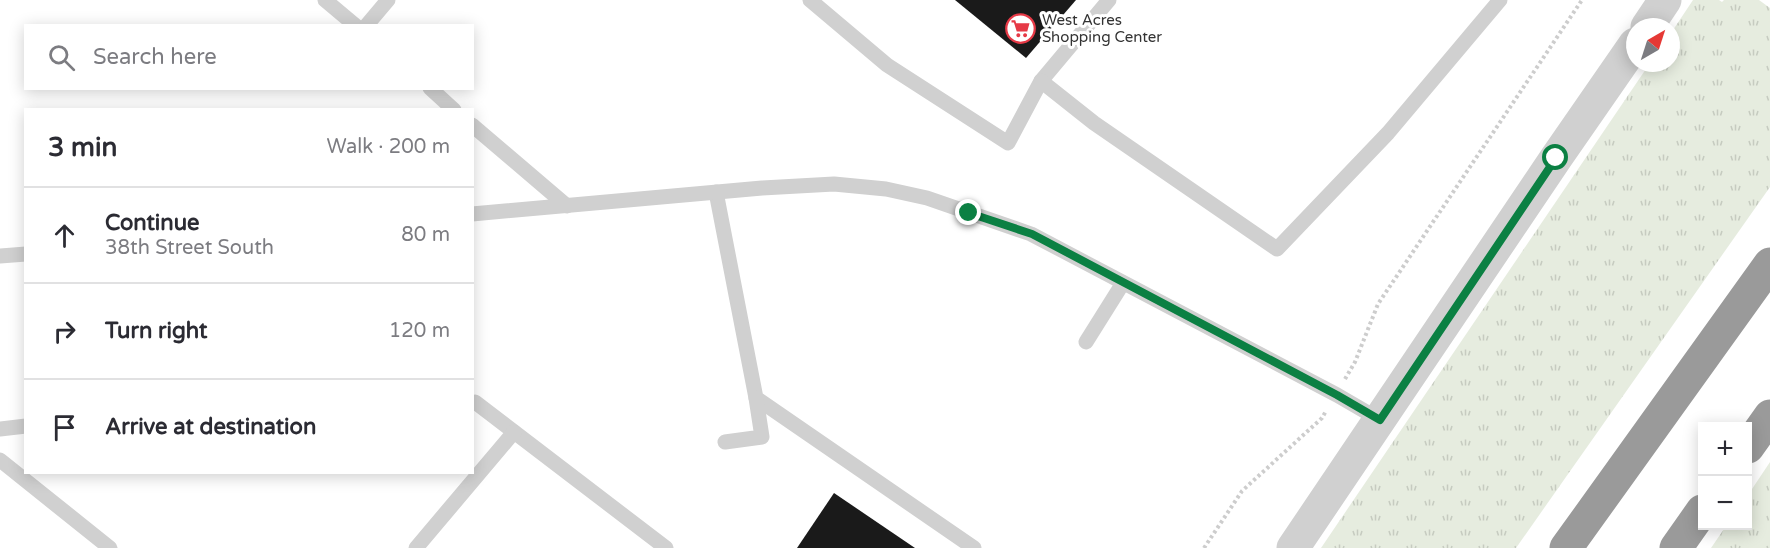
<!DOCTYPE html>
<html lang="en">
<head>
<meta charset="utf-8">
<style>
	:root { --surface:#fff; --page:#f7f7f7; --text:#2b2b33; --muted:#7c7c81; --line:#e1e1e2 }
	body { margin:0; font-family:"Varela Round",sans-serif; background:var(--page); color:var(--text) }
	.controls { position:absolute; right:18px; bottom:18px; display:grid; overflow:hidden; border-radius:0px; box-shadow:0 3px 15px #0003 }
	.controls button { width:54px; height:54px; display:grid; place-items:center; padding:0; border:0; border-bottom:2px solid var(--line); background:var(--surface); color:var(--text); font:30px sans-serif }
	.compass { position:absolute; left:1626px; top:18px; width:54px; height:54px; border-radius:50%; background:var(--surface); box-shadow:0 3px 15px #0003; rotate:39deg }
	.stop { position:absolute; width:18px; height:18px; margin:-14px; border:4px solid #0b8043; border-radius:50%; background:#fff }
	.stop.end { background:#0b8043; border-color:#fff; box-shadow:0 2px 6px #0008 }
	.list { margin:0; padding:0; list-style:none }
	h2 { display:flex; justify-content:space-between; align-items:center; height:78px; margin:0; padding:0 24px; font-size:26px }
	h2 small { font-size:20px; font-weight:400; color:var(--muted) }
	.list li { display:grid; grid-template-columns:39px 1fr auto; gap:18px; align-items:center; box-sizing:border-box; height:96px; padding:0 24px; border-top:2px solid var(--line) }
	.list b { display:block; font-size:22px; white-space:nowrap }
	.list p { margin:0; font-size:20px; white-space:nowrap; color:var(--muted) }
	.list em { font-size:20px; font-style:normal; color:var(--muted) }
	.icon { flex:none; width:33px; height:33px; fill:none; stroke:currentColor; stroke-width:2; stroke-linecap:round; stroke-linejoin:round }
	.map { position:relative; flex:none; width:1770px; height:548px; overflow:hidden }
	.search { position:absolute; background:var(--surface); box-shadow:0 3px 15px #0003; left:24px; top:24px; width:450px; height:66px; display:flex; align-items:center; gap:15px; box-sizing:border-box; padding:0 21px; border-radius:0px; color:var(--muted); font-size:22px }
	.panel { position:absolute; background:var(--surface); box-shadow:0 3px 15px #0003; left:24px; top:108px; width:450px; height:366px; border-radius:0px }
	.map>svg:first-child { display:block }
	.grass { fill:url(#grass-tufts) }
	.building { fill:#1a1a1a }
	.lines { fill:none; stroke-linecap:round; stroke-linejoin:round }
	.path { stroke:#cdcdcd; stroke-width:4; stroke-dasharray:3 3; stroke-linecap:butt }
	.service { stroke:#d0d0d0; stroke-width:15 }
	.tertiary { stroke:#d0d0d0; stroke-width:33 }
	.motorway { stroke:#9a9a9a; stroke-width:33 }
	.route { stroke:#0b8043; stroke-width:8 }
	.labels { text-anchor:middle; stroke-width:6; stroke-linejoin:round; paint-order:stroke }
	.poi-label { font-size:15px; fill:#333; stroke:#fff; text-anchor:start }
</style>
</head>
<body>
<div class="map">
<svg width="1770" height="548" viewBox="0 0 1770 548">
	<defs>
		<pattern id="grass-tufts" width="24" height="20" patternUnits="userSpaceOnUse" patternTransform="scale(1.5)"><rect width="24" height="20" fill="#e6ecdf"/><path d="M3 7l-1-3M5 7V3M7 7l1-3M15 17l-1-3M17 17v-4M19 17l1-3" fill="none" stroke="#c6cbc0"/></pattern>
	</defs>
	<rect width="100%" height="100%" fill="#fff"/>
	<!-- grass -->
	<g class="grass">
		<path d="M1693,0H1719L1722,2L1724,0H1759L1770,8V187L1516,548H1321L1650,63H1671V33Z"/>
		<path d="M1770,462V548H1711L1726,526H1748V495Z"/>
	</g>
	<!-- building -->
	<g class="building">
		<path d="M955,0H1076L1026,58Z"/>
		<path d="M834,493L915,548H797Z"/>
	</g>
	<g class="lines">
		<!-- path -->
		<g class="path">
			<path d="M1345,379L1355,362L1378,304L1582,0"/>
			<path d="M1204,548L1242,491L1322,418L1326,411"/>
		</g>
		<!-- service -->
		<g class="service">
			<path d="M325,0L356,26"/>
			<path d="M810,0L887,65L1008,143L1041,81L1109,0"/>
			<path d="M366,26L388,0"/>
			<path d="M1041,81L1094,123L1277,249L1388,133L1500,0"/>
			<path d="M430,88L454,110"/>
			<path d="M472,125L567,206"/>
			<path d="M716,192L756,398L974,548"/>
			<path d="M472,214L762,188L834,184L886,189L927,198L1031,234L1337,395L1380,420"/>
			<path d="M0,256L26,254"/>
			<path d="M1086,342L1123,283"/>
			<path d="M472,403L475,402L666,548"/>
			<path d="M0,429L26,426"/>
			<path d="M725,442L762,437L756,398"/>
			<path d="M0,460L110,548"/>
			<path d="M416,548L514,432"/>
		</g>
		<!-- tertiary -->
		<g class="tertiary">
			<path d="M1647,27L1665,0"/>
			<path d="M1293,548L1556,158L1635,44"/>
		</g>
		<!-- motorway -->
		<g class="motorway">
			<path d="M1748,447L1770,416"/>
			<path d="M1566,548L1770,264"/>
			<path d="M1676,548L1702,511"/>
		</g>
	</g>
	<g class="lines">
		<!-- route -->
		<path class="route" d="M969,213L1032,234L1337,395L1380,420L1556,158"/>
	</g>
	<!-- icons -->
	<defs>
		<symbol id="supermarket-ring" viewBox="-11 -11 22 22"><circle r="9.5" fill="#fff" stroke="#e63946" stroke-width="1.5"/><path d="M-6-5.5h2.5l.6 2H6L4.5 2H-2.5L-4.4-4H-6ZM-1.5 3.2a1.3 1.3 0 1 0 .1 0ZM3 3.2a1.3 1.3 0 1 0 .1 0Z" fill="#e63946"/></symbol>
	</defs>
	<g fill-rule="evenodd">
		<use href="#supermarket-ring" x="1004" y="12" width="33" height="33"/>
	</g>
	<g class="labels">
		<!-- poi labels -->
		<g class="poi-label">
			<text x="1042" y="25">West Acres<tspan x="1042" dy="17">Shopping Center</tspan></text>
		</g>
	</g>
</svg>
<div class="controls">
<button>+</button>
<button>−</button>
</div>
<svg class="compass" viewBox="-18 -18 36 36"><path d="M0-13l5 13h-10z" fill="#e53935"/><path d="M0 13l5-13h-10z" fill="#7c7c81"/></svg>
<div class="stop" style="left:1556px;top:158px"></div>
<div class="stop end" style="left:969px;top:213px"></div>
<div class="search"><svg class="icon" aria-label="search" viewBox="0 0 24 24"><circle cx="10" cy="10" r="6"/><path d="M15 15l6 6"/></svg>Search here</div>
<section class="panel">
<h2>3 min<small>Walk · 200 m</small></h2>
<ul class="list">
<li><svg class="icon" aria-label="ahead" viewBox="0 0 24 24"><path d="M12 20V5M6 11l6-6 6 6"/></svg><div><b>Continue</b><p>38th Street South</p></div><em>80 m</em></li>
<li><svg class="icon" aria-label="right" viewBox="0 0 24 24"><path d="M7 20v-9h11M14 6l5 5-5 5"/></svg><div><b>Turn right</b></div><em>120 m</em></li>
<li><svg class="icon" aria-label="arrive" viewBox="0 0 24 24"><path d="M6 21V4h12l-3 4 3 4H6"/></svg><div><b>Arrive at destination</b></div></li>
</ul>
</section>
</div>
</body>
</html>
